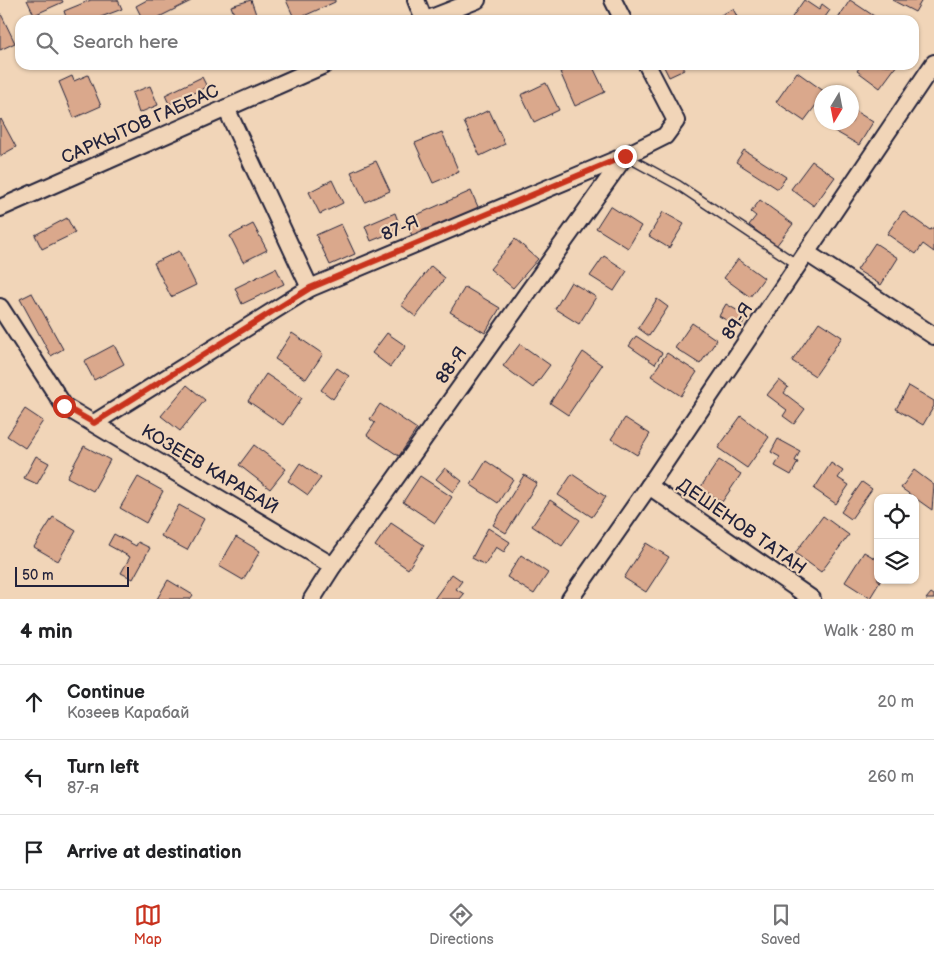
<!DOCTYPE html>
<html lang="en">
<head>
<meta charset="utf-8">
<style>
	:root { --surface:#fff; --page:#f2f2f2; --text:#202124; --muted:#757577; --line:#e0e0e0; --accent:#c8321e }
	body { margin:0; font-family:"Balsamiq Sans",sans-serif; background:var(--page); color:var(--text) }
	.controls { position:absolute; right:15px; bottom:15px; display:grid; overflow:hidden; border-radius:10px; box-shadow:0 1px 4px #0004 }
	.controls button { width:45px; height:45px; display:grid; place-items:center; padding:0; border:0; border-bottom:1px solid var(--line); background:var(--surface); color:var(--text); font:25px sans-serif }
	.compass { position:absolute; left:814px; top:85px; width:45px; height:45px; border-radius:50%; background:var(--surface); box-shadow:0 1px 4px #0004; rotate:190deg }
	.scale { position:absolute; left:15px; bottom:12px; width:114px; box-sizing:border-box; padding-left:5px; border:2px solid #22223b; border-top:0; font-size:14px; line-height:18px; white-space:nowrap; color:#22223b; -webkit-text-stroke:4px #f1d5b8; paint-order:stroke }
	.stop { position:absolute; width:15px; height:15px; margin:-11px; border:4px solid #c8321e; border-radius:50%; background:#fff }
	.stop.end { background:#c8321e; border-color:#fff; box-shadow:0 1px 5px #0008 }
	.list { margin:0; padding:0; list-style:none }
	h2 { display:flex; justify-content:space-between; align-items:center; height:65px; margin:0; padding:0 20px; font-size:21px }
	h2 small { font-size:16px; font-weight:400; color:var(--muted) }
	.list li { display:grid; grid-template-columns:32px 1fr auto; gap:15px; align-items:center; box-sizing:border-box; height:75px; padding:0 20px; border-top:1px solid var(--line) }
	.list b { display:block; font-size:19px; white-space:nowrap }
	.list p { margin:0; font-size:16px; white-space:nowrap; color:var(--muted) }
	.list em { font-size:16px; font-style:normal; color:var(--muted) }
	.icon { flex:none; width:28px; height:28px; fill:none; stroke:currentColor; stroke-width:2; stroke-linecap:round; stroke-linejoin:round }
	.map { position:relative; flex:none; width:934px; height:599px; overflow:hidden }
	.search { position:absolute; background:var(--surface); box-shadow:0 1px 4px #0004; left:15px; right:15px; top:15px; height:55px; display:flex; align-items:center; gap:12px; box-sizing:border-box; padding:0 18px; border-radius:15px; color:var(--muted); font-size:19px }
	.sheet { height:290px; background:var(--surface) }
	nav { display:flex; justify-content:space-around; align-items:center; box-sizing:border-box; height:70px; border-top:1px solid var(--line); background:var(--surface); font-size:14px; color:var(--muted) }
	nav a { display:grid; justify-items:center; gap:2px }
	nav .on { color:var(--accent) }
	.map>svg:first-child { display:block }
	.building { fill:#daa88c; stroke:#22223b }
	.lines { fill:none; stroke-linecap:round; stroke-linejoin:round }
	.lane-casing { stroke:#22223b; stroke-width:11 }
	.street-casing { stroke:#22223b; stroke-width:20 }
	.lane { stroke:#f1d5b8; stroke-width:8 }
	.street { stroke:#f1d5b8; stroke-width:16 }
	.route { stroke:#c8321e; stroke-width:6 }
	.labels { text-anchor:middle; stroke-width:4.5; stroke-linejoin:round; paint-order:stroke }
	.street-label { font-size:18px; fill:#22223b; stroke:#f1d5b8 }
</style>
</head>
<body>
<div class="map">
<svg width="934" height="599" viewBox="0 0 934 599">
	<rect width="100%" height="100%" fill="#f1d5b8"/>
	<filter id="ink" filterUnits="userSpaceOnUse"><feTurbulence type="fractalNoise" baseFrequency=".02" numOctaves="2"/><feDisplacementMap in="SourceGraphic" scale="10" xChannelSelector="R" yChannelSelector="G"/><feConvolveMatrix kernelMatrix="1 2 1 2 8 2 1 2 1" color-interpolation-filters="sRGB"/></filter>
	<g filter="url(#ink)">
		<!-- building -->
		<g class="building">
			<path d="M27,0H62L63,2L34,15Z"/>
			<path d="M91,0H118L122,9L93,20H67L64,11Z"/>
			<path d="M147,0H191V1L153,20H143L136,6Z"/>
			<path d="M251,0L258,20H228L235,17L231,6Z"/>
			<path d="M286,0H335V2L295,20Z"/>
			<path d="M804,0L819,10L822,4L830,10L823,20H790Z"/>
			<path d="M850,0L880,20H837Z"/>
			<path d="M892,0H922L915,12Z"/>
			<path d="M733,9L739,20H711Z"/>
			<path d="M0,12L15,43L0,50Z"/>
			<path d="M575,65H592L605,92L575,106L560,72Z"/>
			<path d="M663,65H681L684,70L669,77Z"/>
			<path d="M861,65H897L880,88L857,71Z"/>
			<path d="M797,72L825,92H822V97L804,121L776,102Z"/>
			<path d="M88,75L101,106L74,118L59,82L72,76L74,81Z"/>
			<path d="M202,77L207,87L169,104L165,95Z"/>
			<path d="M546,83L559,110L534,122L521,95Z"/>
			<path d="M150,86L158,105L139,113L132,93Z"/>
			<path d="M852,109L873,122L859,145L831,129L834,122H852Z"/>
			<path d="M489,110L505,144L480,156L464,122Z"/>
			<path d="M1,119L16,147L0,156V120Z"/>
			<path d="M442,132L459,172L433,183L415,143Z"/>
			<path d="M744,150L786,177L778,189L736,162Z"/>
			<path d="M376,161L390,191L365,202L351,172Z"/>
			<path d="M812,161L835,177L814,206L791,189Z"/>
			<path d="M332,180L343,203L320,214L309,192Z"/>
			<path d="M471,191L479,209L413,238L405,220Z"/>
			<path d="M760,200L793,224L776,246L749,225L756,216L751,212Z"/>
			<path d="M610,206L641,226L628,248L596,228Z"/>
			<path d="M903,211L930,230L934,227V252L923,244L916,254L887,234Z"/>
			<path d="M663,212L684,224L669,248L649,236Z"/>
			<path d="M395,213L401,229L371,241L365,226Z"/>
			<path d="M67,218L75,233L42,249L35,235Z"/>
			<path d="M253,224L267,250L243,262L230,236Z"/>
			<path d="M341,224L355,254L330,265L316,235Z"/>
			<path d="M515,239L538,259L513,288L490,269Z"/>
			<path d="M875,243L898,258L881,285L857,270Z"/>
			<path d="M179,251L196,285L171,297L154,263Z"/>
			<path d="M604,256L627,271L614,291L590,276Z"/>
			<path d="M738,259L764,278L750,297L724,278Z"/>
			<path d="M431,266L445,278L416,317L401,305Z"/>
			<path d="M276,268L284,284L242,304L235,288Z"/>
			<path d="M571,282L596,297L579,324L555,309Z"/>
			<path d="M465,287L500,308L485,333L450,312Z"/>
			<path d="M32,293L63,349L51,356L20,299Z"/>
			<path d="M657,299L668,307L649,336L638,328Z"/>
			<path d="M726,304L747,316L740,328L719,316Z"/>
			<path d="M819,322L842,337L815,376L792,361Z"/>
			<path d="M692,323L717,340L700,364L675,348Z"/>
			<path d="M292,333L323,354L306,379L275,359Z"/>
			<path d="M387,333L406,346L390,367L372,353Z"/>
			<path d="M636,336L662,353L655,364L629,346Z"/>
			<path d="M520,344L550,365L533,388L503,366Z"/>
			<path d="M114,345L124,364L94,380L84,361Z"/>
			<path d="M583,352L602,365L568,415L550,403Z"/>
			<path d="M667,353L697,372L681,396L651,376Z"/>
			<path d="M337,368L349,376L333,399L321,390Z"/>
			<path d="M266,374L302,398L283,425L248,401Z"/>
			<path d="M779,380L788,387L784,393L805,409L794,424L783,416L787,410L767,395Z"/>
			<path d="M187,385L205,400L180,431L161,416Z"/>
			<path d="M909,386L934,401V406L923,425L896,409Z"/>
			<path d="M380,404L417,429L399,456L367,435L375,423L370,419Z"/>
			<path d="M25,409L43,421L25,448L7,436Z"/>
			<path d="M741,416L769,437L747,468L718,448Z"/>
			<path d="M625,418L650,434L637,455L611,439Z"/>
			<path d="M778,439L800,451L795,461L798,462L791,475L775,466L780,457L771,452Z"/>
			<path d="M254,445L286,469L270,489L239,465Z"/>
			<path d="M84,446L110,460L93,491L67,477Z"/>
			<path d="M36,456L49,463L37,484L24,478Z"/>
			<path d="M719,460L741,474L722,502L700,488Z"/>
			<path d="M486,461L513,479L498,503L471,485Z"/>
			<path d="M300,463L321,478L308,495L288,481Z"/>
			<path d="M831,463L843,471L838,478L849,485L836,504L814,489Z"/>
			<path d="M445,468L462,481L453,492L436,479Z"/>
			<path d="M914,470L934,485L932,510L901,488Z"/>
			<path d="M572,474L606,497L592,517L558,495Z"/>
			<path d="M524,475L537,483L506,533L493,525Z"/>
			<path d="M420,476L452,497L435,523L403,502Z"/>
			<path d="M138,477L163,491L146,523L120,508Z"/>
			<path d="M862,482L872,489L851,519L841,512Z"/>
			<path d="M550,500L580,520L562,546L532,526Z"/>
			<path d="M179,505L204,519L187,550L161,536Z"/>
			<path d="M823,516L849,535L821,572L795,553Z"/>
			<path d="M53,517L76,531L58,561L34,547Z"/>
			<path d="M391,523L424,545L408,569L375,546Z"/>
			<path d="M488,528L510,542L504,552L496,547L485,565L472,558Z"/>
			<path d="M114,534L136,546L138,542L150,548L133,579L121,573L130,557L108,545Z"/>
			<path d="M236,537L260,551L243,580L219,566Z"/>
			<path d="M646,543L669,557L646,592L624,578Z"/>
			<path d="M864,552L878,560V580H881L870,598L845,582Z"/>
			<path d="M521,555L548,573L534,594L507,577Z"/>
			<path d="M452,574L462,581L456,589L464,594L460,599H434Z"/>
			<path d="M168,580L193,595L190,599H157Z"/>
			<path d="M931,593L934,595V599H926Z"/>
		</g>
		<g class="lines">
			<defs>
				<path id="lane" d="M627,157L678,185L798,265"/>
				<g id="street">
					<path d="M416,0L424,20"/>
					<path d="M613,0L623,20"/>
					<path d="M426,20L477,0"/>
					<path d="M226,108L310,288"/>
					<path d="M0,208L324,65"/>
					<path d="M807,253L934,336"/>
					<path d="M0,307L64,406L333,566"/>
					<path d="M94,423L310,288L625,156L665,136L676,121L647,65"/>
					<path d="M649,486L812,599"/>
					<path d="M312,599L333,566L625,156"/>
					<path d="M570,599L649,486L934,63"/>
				</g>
			</defs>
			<!-- lane casing -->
			<use href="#lane" class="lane-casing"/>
			<!-- street casing -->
			<use href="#street" class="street-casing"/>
			<!-- lane -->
			<use href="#lane" class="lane"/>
			<!-- street -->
			<use href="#street" class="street"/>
		</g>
	</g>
	<g class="lines" filter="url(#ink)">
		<!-- route -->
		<path class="route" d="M64,406L94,423L310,288L625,156"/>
	</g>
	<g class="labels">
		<!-- street labels -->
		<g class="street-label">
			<text transform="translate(140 124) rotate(-24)" y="6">САРКЫТОВ ГАББАС</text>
			<text transform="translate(400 228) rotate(-23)" y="6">87-Я</text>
			<text transform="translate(737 321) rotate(-56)" y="6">89-Я</text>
			<text transform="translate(451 365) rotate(-55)" y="6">88-Я</text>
			<text transform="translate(210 469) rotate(31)" y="6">КОЗЕЕВ КАРАБАЙ</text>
			<text transform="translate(742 526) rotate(35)" y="6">ДЕШЕНОВ ТАТАН</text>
		</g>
	</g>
</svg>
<div class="controls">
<button><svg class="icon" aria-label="locate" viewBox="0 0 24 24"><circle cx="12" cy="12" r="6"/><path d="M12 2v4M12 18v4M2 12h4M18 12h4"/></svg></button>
<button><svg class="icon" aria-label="layers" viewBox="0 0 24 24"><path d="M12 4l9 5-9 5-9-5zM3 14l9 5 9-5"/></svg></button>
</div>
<svg class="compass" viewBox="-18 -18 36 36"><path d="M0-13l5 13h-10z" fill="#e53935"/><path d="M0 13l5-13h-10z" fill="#757577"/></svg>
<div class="scale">50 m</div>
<div class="stop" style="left:64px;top:406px"></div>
<div class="stop end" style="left:625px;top:156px"></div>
<div class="search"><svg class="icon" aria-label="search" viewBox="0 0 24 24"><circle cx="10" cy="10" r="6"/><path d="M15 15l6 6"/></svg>Search here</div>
</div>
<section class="sheet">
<h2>4 min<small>Walk · 280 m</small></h2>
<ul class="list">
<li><svg class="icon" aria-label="ahead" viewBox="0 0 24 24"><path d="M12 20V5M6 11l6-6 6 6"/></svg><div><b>Continue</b><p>Козеев Карабай</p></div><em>20 m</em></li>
<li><svg class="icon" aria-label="left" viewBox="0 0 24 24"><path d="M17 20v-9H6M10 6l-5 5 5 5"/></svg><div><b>Turn left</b><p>87-я</p></div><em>260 m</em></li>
<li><svg class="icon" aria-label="arrive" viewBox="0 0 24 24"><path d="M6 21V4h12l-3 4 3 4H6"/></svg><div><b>Arrive at destination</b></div></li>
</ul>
</section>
<nav>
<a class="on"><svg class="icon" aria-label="map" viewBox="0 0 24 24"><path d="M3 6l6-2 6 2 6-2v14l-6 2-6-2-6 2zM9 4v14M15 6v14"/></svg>Map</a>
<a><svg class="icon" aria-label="directions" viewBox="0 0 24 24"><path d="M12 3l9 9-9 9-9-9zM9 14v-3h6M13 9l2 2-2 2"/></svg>Directions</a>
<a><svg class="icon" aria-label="saved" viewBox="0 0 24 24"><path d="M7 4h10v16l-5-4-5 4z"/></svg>Saved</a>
</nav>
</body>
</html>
